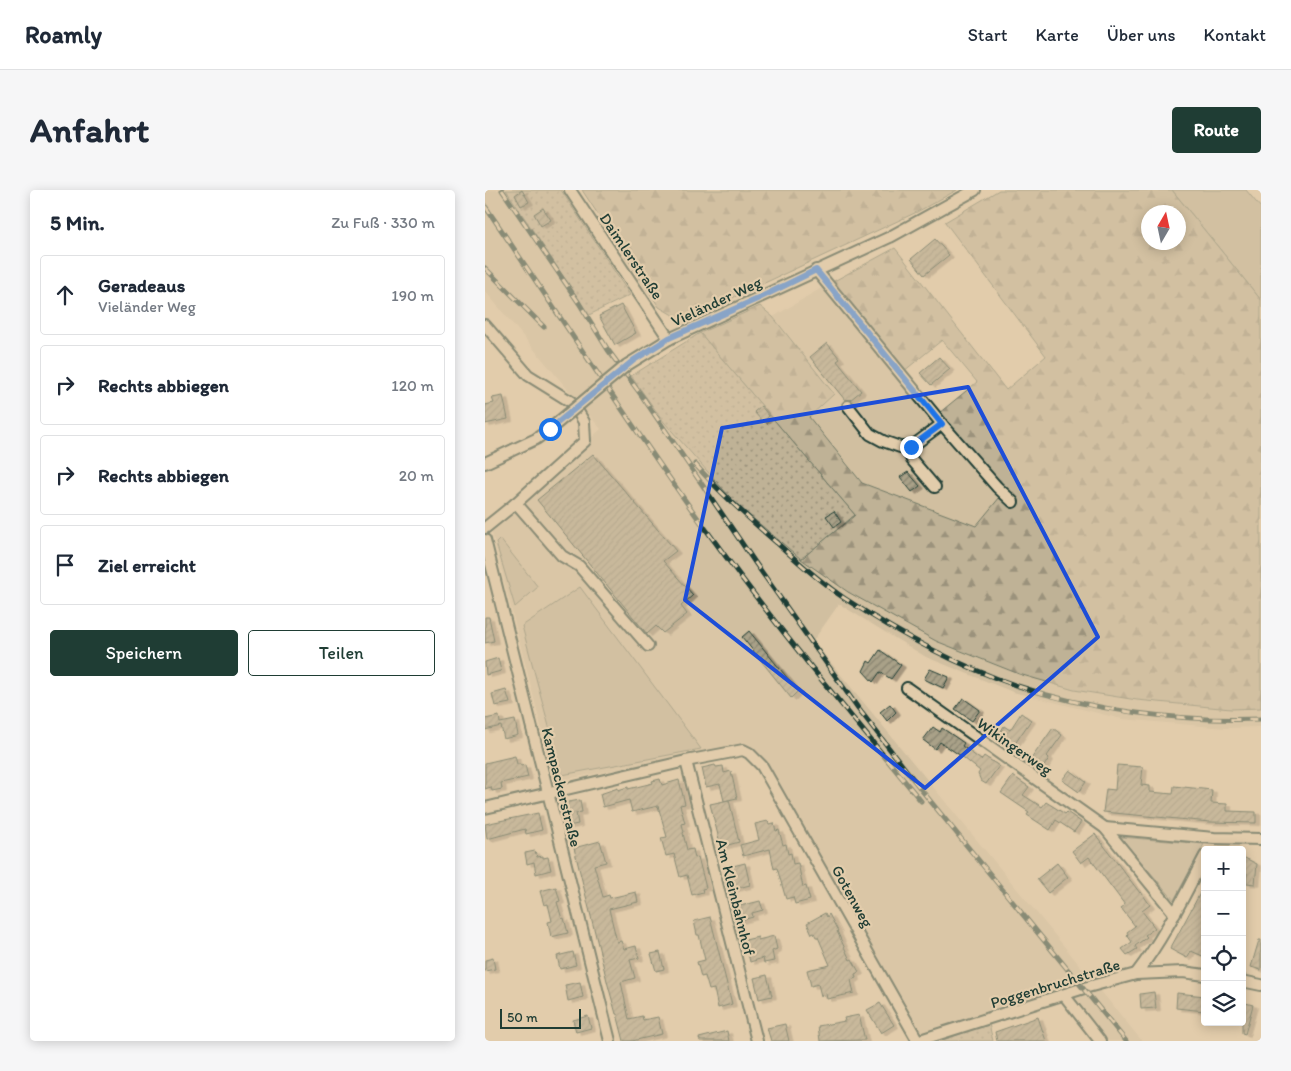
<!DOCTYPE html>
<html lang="de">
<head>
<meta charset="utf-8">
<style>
	:root { --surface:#fff; --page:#f6f6f7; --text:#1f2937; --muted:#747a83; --line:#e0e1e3; --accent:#1f3d34 }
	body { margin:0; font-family:Itim,sans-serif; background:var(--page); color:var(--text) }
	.controls { position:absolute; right:15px; bottom:15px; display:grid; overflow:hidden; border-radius:5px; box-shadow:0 2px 12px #0003 }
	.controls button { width:45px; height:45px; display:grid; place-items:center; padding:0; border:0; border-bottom:1px solid var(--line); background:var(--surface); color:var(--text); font:25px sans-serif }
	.compass { position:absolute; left:656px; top:15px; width:45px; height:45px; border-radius:50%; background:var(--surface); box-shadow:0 2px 12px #0003; rotate:9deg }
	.scale { position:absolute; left:15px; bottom:12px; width:81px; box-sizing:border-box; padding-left:5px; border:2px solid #1f3d34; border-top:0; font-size:14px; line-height:18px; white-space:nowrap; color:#1f3d34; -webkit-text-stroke:4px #e2ccab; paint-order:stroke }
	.stop { position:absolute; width:15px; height:15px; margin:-11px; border:4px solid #1a73e8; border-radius:50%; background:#fff }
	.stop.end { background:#1a73e8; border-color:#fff; box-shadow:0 1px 5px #0008 }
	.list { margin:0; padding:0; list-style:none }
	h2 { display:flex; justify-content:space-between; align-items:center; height:65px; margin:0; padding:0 20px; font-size:21px }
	h2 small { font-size:16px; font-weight:400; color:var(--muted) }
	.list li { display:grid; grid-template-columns:32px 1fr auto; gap:15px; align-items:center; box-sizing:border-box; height:80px; margin:0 10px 10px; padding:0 10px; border:1px solid var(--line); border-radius:5px }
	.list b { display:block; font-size:19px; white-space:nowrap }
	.list p { margin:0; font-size:16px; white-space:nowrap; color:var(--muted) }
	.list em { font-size:16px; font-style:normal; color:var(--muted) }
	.actions { display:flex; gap:10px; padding:15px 20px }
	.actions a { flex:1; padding:11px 0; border:1px solid var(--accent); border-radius:5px; text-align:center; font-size:18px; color:var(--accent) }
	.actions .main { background:var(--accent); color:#fff }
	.icon { flex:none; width:28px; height:28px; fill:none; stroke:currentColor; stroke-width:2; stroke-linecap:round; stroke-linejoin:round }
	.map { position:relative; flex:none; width:776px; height:851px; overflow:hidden; border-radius:5px }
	header { display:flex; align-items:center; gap:30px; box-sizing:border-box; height:70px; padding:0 25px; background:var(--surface); border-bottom:1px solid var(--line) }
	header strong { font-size:24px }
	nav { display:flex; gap:28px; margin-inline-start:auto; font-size:18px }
	.intro { display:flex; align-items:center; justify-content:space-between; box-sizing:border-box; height:120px; padding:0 30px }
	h1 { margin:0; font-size:35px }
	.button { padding:12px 22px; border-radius:5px; background:var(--accent); color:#fff; font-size:18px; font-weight:700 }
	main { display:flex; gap:30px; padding:0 30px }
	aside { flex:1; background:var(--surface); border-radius:5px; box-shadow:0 2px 12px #0003 }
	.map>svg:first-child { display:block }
	.built { fill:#d1bfa0 }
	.green { fill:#bfb296; stroke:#6f7865 }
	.forest { fill:url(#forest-firs); stroke:#6f7865; fill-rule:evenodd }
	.garden { fill:url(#garden-dots); stroke:#6f7865 }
	.building { fill:url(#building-hatch); stroke:#1f3d34; filter:url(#shadow) }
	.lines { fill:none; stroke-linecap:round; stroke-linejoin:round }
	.minor-casing { stroke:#1f3d34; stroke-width:14 }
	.minor { stroke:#e2ccab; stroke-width:10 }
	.rail-casing { stroke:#1f3d34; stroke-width:5 }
	.rail { stroke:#e2ccab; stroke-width:3; stroke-dasharray:9; stroke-linecap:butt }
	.minor-bridge-casing { stroke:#1f3d34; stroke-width:14; stroke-linecap:butt }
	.minor-bridge { stroke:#e2ccab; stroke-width:10 }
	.route { stroke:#1a73e8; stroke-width:6 }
	.marked { fill:none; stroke:#1d4ed8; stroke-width:4; stroke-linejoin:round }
	.labels { text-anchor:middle; stroke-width:4.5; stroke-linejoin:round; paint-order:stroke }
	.street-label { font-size:16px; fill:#1f3d34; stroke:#e2ccab }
</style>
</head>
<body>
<header>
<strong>Roamly</strong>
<nav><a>Start</a><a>Karte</a><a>Über uns</a><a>Kontakt</a></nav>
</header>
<div class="intro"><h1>Anfahrt</h1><a class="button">Route</a></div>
<main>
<aside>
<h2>5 Min.<small>Zu Fuß · 330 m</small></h2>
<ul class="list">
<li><svg class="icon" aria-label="ahead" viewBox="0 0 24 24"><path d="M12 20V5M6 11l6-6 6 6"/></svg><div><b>Geradeaus</b><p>Vieländer Weg</p></div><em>190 m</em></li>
<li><svg class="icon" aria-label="right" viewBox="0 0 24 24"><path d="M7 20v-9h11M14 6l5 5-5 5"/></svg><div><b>Rechts abbiegen</b></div><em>120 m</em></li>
<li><svg class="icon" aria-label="right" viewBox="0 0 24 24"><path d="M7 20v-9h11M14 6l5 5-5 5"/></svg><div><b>Rechts abbiegen</b></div><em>20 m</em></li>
<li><svg class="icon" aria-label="arrive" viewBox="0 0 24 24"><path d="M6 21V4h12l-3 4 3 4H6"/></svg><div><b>Ziel erreicht</b></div></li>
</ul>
<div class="actions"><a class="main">Speichern</a><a>Teilen</a></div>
</aside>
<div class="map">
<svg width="776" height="851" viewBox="0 0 776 851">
	<defs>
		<pattern id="forest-firs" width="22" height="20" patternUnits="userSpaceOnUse" patternTransform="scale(1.25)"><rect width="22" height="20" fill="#bfb296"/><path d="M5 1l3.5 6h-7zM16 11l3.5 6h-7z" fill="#9b927b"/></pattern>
		<pattern id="garden-dots" width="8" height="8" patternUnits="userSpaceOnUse" patternTransform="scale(1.25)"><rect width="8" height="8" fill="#bfb296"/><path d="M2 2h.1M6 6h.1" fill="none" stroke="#9b927b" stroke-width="1.8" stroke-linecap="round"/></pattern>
		<pattern id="building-hatch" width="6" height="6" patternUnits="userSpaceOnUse" patternTransform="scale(1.25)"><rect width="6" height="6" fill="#a9a188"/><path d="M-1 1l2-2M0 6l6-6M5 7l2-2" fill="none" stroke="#898470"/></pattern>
		<filter id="shadow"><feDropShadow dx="4.5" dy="2.5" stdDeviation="0" flood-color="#0004"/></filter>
	</defs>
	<rect width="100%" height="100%" fill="#e2ccab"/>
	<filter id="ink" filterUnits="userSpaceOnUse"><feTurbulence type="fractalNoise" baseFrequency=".02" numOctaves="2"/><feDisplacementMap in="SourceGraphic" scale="10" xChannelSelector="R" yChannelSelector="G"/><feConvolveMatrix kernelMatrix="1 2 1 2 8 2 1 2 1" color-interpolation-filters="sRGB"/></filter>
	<g filter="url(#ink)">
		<!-- built -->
		<g class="built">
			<path d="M0,0H21L140,180L179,232L251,314L316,369L363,402L451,451L534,484L589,500L652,510L746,519L776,518V537L740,538L637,529L528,502L441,467L354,414L328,451L657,851H619L582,801L437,845L325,648L265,555L70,591L6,339L116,239L0,101Z"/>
			<path d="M338,97L516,308L491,337L377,293L324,227L349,204L288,127Z"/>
		</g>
		<!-- green -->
		<g class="green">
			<path d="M687,0H761L776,18V110Z"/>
			<path d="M15,349L53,397L30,417L11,353Z"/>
			<path d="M95,397L216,559L77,585L37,436Z"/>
			<path d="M635,647L719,654L689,710Z"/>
		</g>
		<!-- forest -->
		<g class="forest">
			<path d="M97,0H472L432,22L198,131L174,117Z"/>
			<path d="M514,0H687L776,110V518L746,519L652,510L589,500L534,484L451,451L363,402L316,369L370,325L215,143L275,116L288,127L349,204L324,227L377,293L491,336L515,307L448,228L492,192L457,150L413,186L338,97L410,58L521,200L561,166L460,32ZM664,22H694V52H664Z"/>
		</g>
		<!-- garden -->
		<g class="garden">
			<path d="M21,0H76L145,105L104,125Z"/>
			<path d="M215,143L370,325L316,369L251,314L179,232L146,186Z"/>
			<path d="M504,834L508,851H455Z"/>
		</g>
		<!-- building -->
		<g class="building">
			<path d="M37,0L44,12L36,16L30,5Z"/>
			<path d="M58,18L66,30L56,36L49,24Z"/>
			<path d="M450,49L464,65L439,85L426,69Z"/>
			<path d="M136,115L151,143L130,155L114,126Z"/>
			<path d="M342,153L355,169L352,171L376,201L365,210H360L325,167Z"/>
			<path d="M454,167L465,179L446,195L435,183Z"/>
			<path d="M18,206L23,229L0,234V215L9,213L7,208Z"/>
			<path d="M276,216L284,226L278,232L269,222Z"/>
			<path d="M108,264L191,361L178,371L208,405L196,416L202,424L178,443L171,436L162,444L52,310Z"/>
			<path d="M423,282L435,296L427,302L415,287Z"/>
			<path d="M349,321L356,332L349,337L341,326Z"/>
			<path d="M0,427H4L9,451L0,453Z"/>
			<path d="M264,441L313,501L306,508L257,447Z"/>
			<path d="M395,460L416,475L406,489L395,482L388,492L378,481L383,471L386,473Z"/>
			<path d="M13,468L16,481L1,485L0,472Z"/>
			<path d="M445,479L464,487L458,498L439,489Z"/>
			<path d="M21,500L25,513L10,516L7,504Z"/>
			<path d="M478,508L495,520L487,531L470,519Z"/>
			<path d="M405,514L411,522L402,531L395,522Z"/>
			<path d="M536,523L546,530L527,558L512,547L519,536L525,540Z"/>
			<path d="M14,526L15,533L30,530L33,545L19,549L16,536L0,540V529Z"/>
			<path d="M448,537L455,542L457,538L479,553L477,556L496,570L499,566L514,576L501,594L496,591L493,584L495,581L479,568L455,552L450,559L438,550Z"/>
			<path d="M568,538L577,545L562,566L564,568L558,578L546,569Z"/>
			<path d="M30,566L32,574H35L36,576L40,575L43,587L16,593L17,599L7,601L6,597L0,599V573Z"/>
			<path d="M230,575L231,577L238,576L239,583L246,581L252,608L239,611L235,594L221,597L217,578Z"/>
			<path d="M632,575L658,577L656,595L665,596V602L688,604L689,596L727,600L726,613L742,614V621L771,622V633L725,632L618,622L621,599L630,600Z"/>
			<path d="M585,580L601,592L594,602L577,590Z"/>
			<path d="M528,586L544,597L538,605L557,617L561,612L580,624L582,622L596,632L589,642L571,630L565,640L542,625L544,622L516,603Z"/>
			<path d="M175,589L177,595L194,590L200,614L195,615L200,633L197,634L199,642L198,643L202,660L208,659L210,668L213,667L221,698L217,699L218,702L207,705L202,685L195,687L189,664L181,666L176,648L182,647L173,616L147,622L144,610L118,617L115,604L133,598V600L143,597V599L168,593L167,591Z"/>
			<path d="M95,610L97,622L91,623L93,634L83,636L78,613Z"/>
			<path d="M244,610L254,652L236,657L225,614Z"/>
			<path d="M53,623L57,640L41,644L40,639L2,649L0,634Z"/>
			<path d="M283,631L284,634L289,633L291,641L294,640L298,655L301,654L303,664L306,663L308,674L313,673L318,697L321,696L325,710L310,714L308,707L301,709L292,678L289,679L285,659L258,666L255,655L274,650L270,634Z"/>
			<path d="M610,644L655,703L656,702L665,715L657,721L670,738L660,745L662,747L650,756L652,759L642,765L637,759L647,752L642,745L643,744L642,742L650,736L636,718L640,715L604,667L596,673L587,661Z"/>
			<path d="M115,651L121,672L109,675L118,707L124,705L125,708L151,702L153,712L124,719L132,752L136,751L139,759L151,756L154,768L145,770L150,788L136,792L144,829L157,826L158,830L173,827L177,844L147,851H139L132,824H131L123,795L89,658Z"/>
			<path d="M50,661L52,667L58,666V668L63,667L66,680L51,684L49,672L42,674L40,663Z"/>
			<path d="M758,667L772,674L770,694L761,693L762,683H757Z"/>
			<path d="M260,673L265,695L245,700L240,678Z"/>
			<path d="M572,673L583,687L563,703L552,689Z"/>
			<path d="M720,694V767L706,761L702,768L685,759Z"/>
			<path d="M71,697L75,711L72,712L77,729L79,728L83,743L66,747L63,732L67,731L63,714L59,715L55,701Z"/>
			<path d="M275,711L278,720L267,723L268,727L254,731L251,717Z"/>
			<path d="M340,723L342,727L344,724L353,741H352L365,770L367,769L374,782L370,784L371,788L366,790L369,803L342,809L341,804L336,806L333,794L326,796L322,780L345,775L333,747H331L329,743L327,744L322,733Z"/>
			<path d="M225,727L247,814L233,818L229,799L224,800L220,786L216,787L212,772L220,770L214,745H212L209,731Z"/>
			<path d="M289,746L292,759L287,761L289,771L279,773L278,768L265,772L260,750L273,747V750Z"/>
			<path d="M774,750H776V780L766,777Z"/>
			<path d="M88,762L91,775L75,779L72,766Z"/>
			<path d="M175,762L179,779L171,781L166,764Z"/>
			<path d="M8,768L10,779L0,781V770Z"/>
			<path d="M282,785L287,806L274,809L269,788Z"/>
			<path d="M95,792L98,807L83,811L80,795Z"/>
			<path d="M669,802L671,818L656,819L655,804Z"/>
			<path d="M692,803L720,806V821L691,818Z"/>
			<path d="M757,812L768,815L760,844L757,843Z"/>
			<path d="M395,813L409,835L396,843L382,820Z"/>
			<path d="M374,825L380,850L335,851L333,836L360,831L359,828Z"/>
			<path d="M103,826L106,838L91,842L88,830Z"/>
			<path d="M553,827L561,851H512L510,842Z"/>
			<path d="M300,834L304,851H286L282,838Z"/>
			<path d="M242,841L244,851H215L214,848Z"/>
		</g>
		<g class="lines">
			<defs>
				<g id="minor">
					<path d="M85,0L184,149"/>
					<path d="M331,80L457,234L512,297L528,312"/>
					<path d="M0,135L43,185L88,213L99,232L100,251L31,313L0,338"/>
					<path d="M142,175L184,149L405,47L490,0"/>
					<path d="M363,216L385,244L398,251L415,257H426L457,234"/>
					<path d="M422,258L427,270L450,297"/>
					<path d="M0,273L51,249L65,239"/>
					<path d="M31,313L77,366L94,376L163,456"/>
					<path d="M0,350L125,851"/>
					<path d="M422,498L620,638L690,724"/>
					<path d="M201,571L272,851"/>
					<path d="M0,618L201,571L258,560L264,563L277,576L433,851"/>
					<path d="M620,638L729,648L776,649"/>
					<path d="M651,784C679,748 699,706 720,666"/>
					<path d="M757,791L776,795"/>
					<path d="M579,805L615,851"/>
					<path d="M432,851L599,798L651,784L698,782L720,785"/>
				</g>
			</defs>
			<!-- minor casing -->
			<use href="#minor" class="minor-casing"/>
			<!-- minor -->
			<use href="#minor" class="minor"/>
			<defs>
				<g id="rail">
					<path d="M17,0L94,113L123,160L157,206L271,374L373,518L438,602L641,851"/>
					<path d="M0,16C82,136 160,258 247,375C307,456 372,533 436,611"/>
					<path d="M0,78L59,137"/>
					<path d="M210,274C235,303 263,328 292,353C313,372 335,392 359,408C411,442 471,475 530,495C607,521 696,532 776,529"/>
				</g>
			</defs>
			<!-- rail casing -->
			<use href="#rail" class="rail-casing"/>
			<!-- rail -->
			<use href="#rail" class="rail"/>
			<defs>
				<path id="minor-bridge" d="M65,239L142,175"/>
			</defs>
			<!-- minor-bridge casing -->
			<use href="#minor-bridge" class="minor-bridge-casing"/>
			<!-- minor-bridge -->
			<use href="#minor-bridge" class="minor-bridge"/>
		</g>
	</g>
	<g class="lines" filter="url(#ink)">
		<!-- route -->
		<path class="route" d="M65,239L149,170L165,160L184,148L272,109L331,80L457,234L426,257"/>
	</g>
	<!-- marked area -->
	<path d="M0 0H776V851H0ZM483,197L613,447L440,598L200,410L237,238Z" fill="#e2ccab" fill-opacity=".55" fill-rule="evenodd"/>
	<path class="marked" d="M483,197L613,447L440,598L200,410L237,238Z"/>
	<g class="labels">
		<!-- street labels -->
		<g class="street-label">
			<text transform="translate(147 66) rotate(56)" y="6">Daimlerstraße</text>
			<text transform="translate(231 111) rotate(-25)" y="6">Vieländer Weg</text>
			<text transform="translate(530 556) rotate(35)" y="6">Wikingerweg</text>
			<text transform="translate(77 597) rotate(76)" y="6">Kampackerstraße</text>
			<text transform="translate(368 706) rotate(61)" y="6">Gotenweg</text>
			<text transform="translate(251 707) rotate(76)" y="6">Am Kleinbahnhof</text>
			<text transform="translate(570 793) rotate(-17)" y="6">Poggenbruchstraße</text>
		</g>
	</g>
</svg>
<div class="controls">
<button>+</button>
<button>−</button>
<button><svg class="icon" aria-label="locate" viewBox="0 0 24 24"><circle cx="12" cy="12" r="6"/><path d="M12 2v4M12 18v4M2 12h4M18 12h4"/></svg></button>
<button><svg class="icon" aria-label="layers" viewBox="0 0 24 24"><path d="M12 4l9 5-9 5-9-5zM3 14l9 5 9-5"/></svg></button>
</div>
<svg class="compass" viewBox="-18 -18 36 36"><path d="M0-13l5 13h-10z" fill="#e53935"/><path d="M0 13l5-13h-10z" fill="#747a83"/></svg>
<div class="scale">50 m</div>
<div class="stop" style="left:65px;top:239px"></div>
<div class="stop end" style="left:426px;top:257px"></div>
</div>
</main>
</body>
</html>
